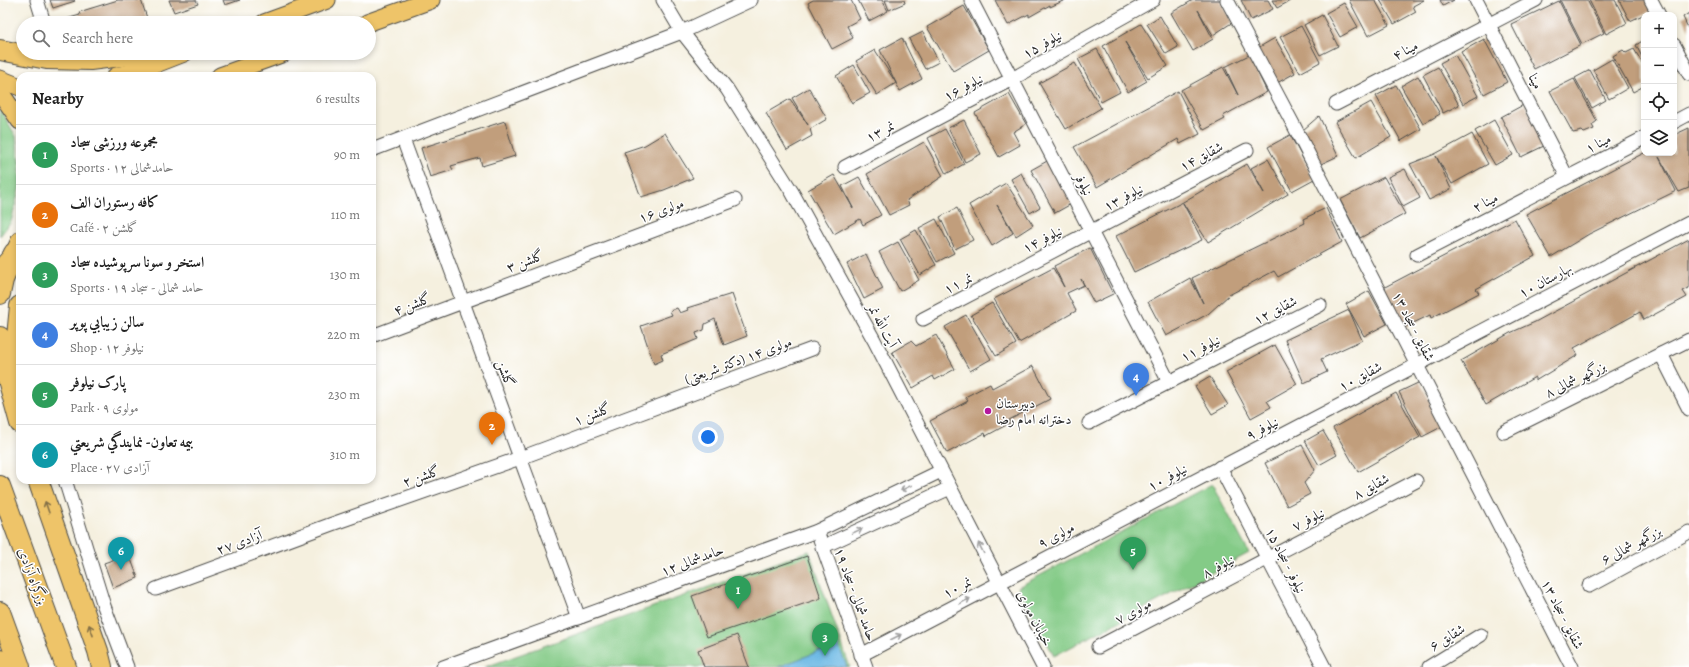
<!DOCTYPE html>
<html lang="en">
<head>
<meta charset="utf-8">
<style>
	:root { --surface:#fff; --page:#f6f6f6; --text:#222; --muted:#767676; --line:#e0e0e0; --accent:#2563eb }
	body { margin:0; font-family:Alegreya,Amiri,serif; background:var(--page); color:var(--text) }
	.controls { position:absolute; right:12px; top:12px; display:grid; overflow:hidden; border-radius:8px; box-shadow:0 2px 6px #0003 }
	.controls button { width:36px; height:36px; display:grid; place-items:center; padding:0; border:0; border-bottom:1px solid var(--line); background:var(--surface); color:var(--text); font:20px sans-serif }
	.you { position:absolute; left:708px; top:437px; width:14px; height:14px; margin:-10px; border:3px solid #fff; border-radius:50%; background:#1a73e8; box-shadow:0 0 0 6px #1a73e833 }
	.badge { display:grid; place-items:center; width:26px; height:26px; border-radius:50%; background:var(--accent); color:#fff; font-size:13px; font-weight:700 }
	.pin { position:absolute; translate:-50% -33px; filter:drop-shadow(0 1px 2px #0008) }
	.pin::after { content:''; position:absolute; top:21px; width:14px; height:12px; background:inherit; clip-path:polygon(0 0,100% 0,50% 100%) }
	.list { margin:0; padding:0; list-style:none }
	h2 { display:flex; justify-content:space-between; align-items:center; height:52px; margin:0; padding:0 16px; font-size:17px }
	h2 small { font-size:13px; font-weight:400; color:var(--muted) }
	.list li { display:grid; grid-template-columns:26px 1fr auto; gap:12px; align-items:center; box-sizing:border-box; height:60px; padding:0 16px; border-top:1px solid var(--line) }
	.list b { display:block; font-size:15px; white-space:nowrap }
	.list p { margin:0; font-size:13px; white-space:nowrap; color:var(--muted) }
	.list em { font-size:13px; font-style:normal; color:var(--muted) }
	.icon { flex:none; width:22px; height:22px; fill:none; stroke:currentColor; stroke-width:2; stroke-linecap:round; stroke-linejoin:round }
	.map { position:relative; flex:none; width:1689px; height:667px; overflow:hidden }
	.search { position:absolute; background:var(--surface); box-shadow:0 2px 6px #0003; left:16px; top:16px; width:360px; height:44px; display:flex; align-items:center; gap:10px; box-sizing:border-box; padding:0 14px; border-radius:22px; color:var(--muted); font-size:15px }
	.panel { position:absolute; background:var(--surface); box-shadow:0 2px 6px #0003; left:16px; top:72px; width:360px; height:412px; border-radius:12px }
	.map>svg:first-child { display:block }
	.green { fill:#84cb87; stroke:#587b59 }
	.water { fill:#6ab8e4; stroke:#4a7288 }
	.building { fill:#c19e7c }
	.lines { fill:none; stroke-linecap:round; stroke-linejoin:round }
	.minor-casing { stroke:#494946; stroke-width:15 }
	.major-casing { stroke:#494946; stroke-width:19 }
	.highway-casing { stroke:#494946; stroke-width:22 }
	.minor { stroke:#fff; stroke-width:13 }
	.major { stroke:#eec469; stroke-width:17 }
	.highway { stroke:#eec469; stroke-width:20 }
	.oneway { stroke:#a0a0a0 }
	.oneway2 { stroke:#837047 }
	.poi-dot { fill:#b5179e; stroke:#fff; stroke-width:1.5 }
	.labels { text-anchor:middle; stroke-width:3; stroke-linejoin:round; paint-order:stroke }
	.street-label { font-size:14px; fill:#2b2b2b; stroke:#fff }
	.poi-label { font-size:14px; fill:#2b2b2b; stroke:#fff; text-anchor:start }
</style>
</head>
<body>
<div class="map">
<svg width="1689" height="667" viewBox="0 0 1689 667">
	<rect width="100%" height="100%" fill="#fff"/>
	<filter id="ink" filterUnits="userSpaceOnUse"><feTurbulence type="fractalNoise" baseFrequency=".025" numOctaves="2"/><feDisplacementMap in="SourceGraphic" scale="8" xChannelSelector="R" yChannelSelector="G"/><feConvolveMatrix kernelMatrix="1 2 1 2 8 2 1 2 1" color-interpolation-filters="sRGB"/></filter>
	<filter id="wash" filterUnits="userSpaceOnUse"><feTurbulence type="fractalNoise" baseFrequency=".012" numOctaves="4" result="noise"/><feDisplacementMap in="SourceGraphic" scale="16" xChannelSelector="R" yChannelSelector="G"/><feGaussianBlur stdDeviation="0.9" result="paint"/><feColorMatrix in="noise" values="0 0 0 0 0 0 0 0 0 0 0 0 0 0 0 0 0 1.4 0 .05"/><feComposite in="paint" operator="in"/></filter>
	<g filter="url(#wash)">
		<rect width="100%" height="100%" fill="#f5f0df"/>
		<!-- green -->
		<g class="green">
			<path d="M0,109L16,136L20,167V186L11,222L0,236Z"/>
			<path d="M1212,484L1249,553L1054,656L1018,587Z"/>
			<path d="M809,551L850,667H485Z"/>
		</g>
		<!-- water -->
		<path class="water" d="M838,644L847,667H778Z"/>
		<g id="blocks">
			<!-- building -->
			<g class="building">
				<path d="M50,0H74L75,1L53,8Z"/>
				<path d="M118,0H141L147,18L135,23L56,22L80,15L79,12Z"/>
				<path d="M169,0H196L198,4L174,12Z"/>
				<path d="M223,0H240L225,5Z"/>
				<path d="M813,0H851L860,19L847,26L853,38L832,49L808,3Z"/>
				<path d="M858,0H882L888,11L869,21Z"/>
				<path d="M885,0H904L905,3L889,10Z"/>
				<path d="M995,0H1065L1050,7V5L1029,17V14L1008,25Z"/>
				<path d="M1193,0H1220L1233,22L1213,35L1198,10L1213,39L1193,51L1171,13Z"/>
				<path d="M1241,0H1268L1273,9L1251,20Z"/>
				<path d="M1272,0H1289L1290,1L1277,8Z"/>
				<path d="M1349,0H1375L1389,25L1368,36Z"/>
				<path d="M1380,0H1424L1413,6L1416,12L1394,24Z"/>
				<path d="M1440,0H1454L1443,6Z"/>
				<path d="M1560,0H1587L1604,33L1582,44Z"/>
				<path d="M1589,0H1615L1627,23L1606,34Z"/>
				<path d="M1619,0H1648L1653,10L1630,21Z"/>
				<path d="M1559,1L1581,45L1534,69L1511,24Z"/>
				<path d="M1344,3L1358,27L1340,37L1326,13Z"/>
				<path d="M964,6L989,50L953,71L927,27Z"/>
				<path d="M1689,13V30L1683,17Z"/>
				<path d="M1322,15L1338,46L1320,55L1304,25Z"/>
				<path d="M1160,16L1178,47L1166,54L1147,24Z"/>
				<path d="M1141,24L1168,66L1148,78L1125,42L1147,81L1128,92L1103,46Z"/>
				<path d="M1301,26L1320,62L1300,73L1280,37Z"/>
				<path d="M923,32L939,62L925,69L909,39Z"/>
				<path d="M902,38L922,79L900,91L896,83L877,95L856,61L875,50L896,83L880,50Z"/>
				<path d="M1275,38L1295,73L1277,83L1256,49Z"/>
				<path d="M1484,39L1507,82L1484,94L1461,52Z"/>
				<path d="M1644,40V61L1636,45Z"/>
				<path d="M1097,49L1120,92L1101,102L1078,59Z"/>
				<path d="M1634,49L1644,66V86L1633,92L1613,56L1623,50L1626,53Z"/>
				<path d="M1249,55L1267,92L1223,116L1225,119L1204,130L1181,90L1223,67L1238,95L1225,67Z"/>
				<path d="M1455,55L1478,96L1463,104L1440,63Z"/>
				<path d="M1612,59L1628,88L1609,99L1593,70Z"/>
				<path d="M1674,59L1678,67L1674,69Z"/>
				<path d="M1075,63L1101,108L1066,129L1039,83Z"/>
				<path d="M854,65L870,93L852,103L836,76Z"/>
				<path d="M1438,67L1459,105L1443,113L1423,75Z"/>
				<path d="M1590,70L1606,100L1592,108L1575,78Z"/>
				<path d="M1418,76L1440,114L1423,124L1401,86Z"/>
				<path d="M1574,79L1597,121L1592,125L1594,129L1584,133L1582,131L1573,133L1550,91Z"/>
				<path d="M1396,85L1421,129L1401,141L1376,96Z"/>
				<path d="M809,88L827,119L810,129L812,136L787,150L766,113L790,99L808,125L792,98Z"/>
				<path d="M1178,91L1200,134L1180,144L1178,139L1097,187L1074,147Z"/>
				<path d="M1009,94L1026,124L1013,132L1020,145L999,157L975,113Z"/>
				<path d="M1371,102L1391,137L1356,158L1335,122Z"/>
				<path d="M1525,104L1546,145L1521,157L1501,117Z"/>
				<path d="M1319,116L1338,156L1321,164L1303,130Z"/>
				<path d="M964,120L981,154L965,162L948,128Z"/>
				<path d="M1494,120L1513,155L1495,165L1475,131Z"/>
				<path d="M505,121L515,156L482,166L480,158L472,160L451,166L453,170L430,177L421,148Z"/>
				<path d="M1689,128V188L1679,192L1659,157L1676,191L1589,234L1551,257L1526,214L1644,153H1674V135Z"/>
				<path d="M945,129L964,164L946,174L928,138Z"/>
				<path d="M665,133L693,178L664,190L641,197L624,152L645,145Z"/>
				<path d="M1472,134L1488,164L1452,184L1436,156L1451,189L1429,200L1410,164L1435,154Z"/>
				<path d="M1290,135L1314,179L1292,191L1268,147Z"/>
				<path d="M924,142L943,176L907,200L909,205L889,215L867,174Z"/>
				<path d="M1268,159L1288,194L1208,242L1183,203L1202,240L1134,272L1116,236L1183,202L1247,164L1264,193L1251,168Z"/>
				<path d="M1049,160L1073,203L1055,213L1031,170Z"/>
				<path d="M1405,169L1420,198L1403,207L1388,177Z"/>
				<path d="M1021,173L1040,207L1030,213L1011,179Z"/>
				<path d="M834,175L853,208L842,186L859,177L881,215L863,225L860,219L834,234L808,190Z"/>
				<path d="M1384,177L1405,214L1360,238L1340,200Z"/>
				<path d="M1006,183L1033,225L1016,236L997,205L1013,233L992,246L969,205Z"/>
				<path d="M957,208L973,240L955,249L940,217Z"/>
				<path d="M1326,208L1342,242L1278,277L1274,271L1229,295L1208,314L1166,336L1148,302L1190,278L1203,303L1192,278L1305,223L1303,219Z"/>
				<path d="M936,219L954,253L937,262L919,228Z"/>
				<path d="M1515,219L1535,256L1476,289L1479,293L1431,318L1430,315L1403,328L1383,288Z"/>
				<path d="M916,230L936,265L920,275L900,239Z"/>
				<path d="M1689,239V288L1683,291L1687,297L1644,320L1640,312L1574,348L1578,355L1535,381V377L1486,405L1461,361L1510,333L1535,322Z"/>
				<path d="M898,242L919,280L900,291L879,252Z"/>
				<path d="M1090,248L1113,294L1094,303L1081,279L1084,285L1067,293L1076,311L1019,343L994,299L1053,268L1064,287L1054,266Z"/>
				<path d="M866,254L883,289L864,299L847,264Z"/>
				<path d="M1369,291L1387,324L1364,336L1346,304Z"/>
				<path d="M732,294L747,336L724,345L715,319L705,324L704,330L696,333L698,339L661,354L663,360L654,364L641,326L672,315L670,311L677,308L680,313L688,310L687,308Z"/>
				<path d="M992,303L1016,344L996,356L971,315Z"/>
				<path d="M1349,310L1362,340L1321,359L1327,372L1304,383L1285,340Z"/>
				<path d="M966,315L991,359L970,371L945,327Z"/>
				<path d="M936,335L955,369L935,380L933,376L913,388L892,352L911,341L916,346Z"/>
				<path d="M1275,345L1297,384L1267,401L1271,407L1251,418L1226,372Z"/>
				<path d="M1033,366L1050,399L1009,420L1010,423L986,436L985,433L947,453L930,421L968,401L965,397L990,384L992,388Z"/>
				<path d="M1210,377L1228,405L1212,414L1195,386Z"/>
				<path d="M1420,382L1443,426L1422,437L1399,392Z"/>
				<path d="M1396,393L1420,437L1358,472L1333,428Z"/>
				<path d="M1323,431L1337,455L1319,465L1305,441Z"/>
				<path d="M1302,445L1315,470L1304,483L1310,494L1287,506L1265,463Z"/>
				<path d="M129,554L138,578L113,588L104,563Z"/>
				<path d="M807,556L821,598L707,637L692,596Z"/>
				<path d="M737,635L749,667H704L698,650Z"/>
			</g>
		</g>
	</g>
	<g filter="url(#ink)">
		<use href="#blocks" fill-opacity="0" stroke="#494946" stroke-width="1"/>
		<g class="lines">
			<defs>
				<g id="minor">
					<path d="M37,0L44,23"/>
					<path d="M663,0L682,32L727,89L792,192L874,340L1043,667"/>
					<path d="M971,0L1169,382"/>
					<path d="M1227,0L1293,124L1572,667"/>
					<path d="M1476,0L1567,177"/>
					<path d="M1651,0L1659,15"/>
					<path d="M1674,45L1689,74"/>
					<path d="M1336,104L1536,0"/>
					<path d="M1674,122L1689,114"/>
					<path d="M403,139L579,618"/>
					<path d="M372,150L682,32L751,0"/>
					<path d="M845,167L1012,79L1153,0"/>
					<path d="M1417,255L1644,138"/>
					<path d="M923,319L1247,150"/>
					<path d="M372,336L735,200"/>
					<path d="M1661,354L1689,409"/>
					<path d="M1089,423L1320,305"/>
					<path d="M1504,432L1689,340"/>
					<path d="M1220,467L1324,667"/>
					<path d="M65,480L104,606L127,667"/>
					<path d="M817,531L866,667"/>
					<path d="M822,547L950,488"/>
					<path d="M1589,586L1689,532"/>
					<path d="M156,589L332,524L520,458L812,349"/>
					<path d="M1098,647L1416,481"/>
					<path d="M861,655L1689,223"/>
					<path d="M443,667L817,531L941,471"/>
					<path d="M1429,667L1481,635"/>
				</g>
				<g id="major">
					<path d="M264,23L327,0"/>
					<path d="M367,23L431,0"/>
					<path d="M116,76L138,71L184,53"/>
					<path d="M220,76L284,53"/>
					<path d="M0,79L20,87"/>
					<path d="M0,92L20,121"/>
					<path d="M5,263L14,253L20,240"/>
				</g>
				<g id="highway">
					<path d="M0,50L47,59L90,60L145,53"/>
					<path d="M0,294L3,280L14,253"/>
					<path d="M20,306L16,347L20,403"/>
					<path d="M0,337L4,365L20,423"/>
					<path d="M38,480L98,651L102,667"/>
					<path d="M0,486L66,667"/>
					<path d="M0,612L20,667"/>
					<path d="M0,660L3,667"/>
				</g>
			</defs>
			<!-- minor casing -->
			<use href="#minor" class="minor-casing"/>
			<!-- major casing -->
			<use href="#major" class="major-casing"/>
			<!-- highway casing -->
			<use href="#highway" class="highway-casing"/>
			<!-- minor -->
			<use href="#minor" class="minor"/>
			<!-- major -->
			<use href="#major" class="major"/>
			<!-- highway -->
			<use href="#highway" class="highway"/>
		</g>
		<!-- one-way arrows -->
		<defs><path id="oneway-shaft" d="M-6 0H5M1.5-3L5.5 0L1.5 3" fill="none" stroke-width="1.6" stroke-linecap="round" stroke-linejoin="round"/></defs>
		<g class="oneway">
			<use href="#oneway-shaft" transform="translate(906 488) rotate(154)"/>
			<use href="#oneway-shaft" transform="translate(857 531) rotate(-25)"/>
			<use href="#oneway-shaft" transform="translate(981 548) rotate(-117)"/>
			<use href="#oneway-shaft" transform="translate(965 601) rotate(-28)"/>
			<use href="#oneway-shaft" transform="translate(896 637) rotate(-27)"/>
		</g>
		<g class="oneway2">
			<use href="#oneway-shaft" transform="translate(47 507) rotate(-109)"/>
			<use href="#oneway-shaft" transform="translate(91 630) rotate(-110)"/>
		</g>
	</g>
	<!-- markers -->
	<circle class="poi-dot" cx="988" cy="411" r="4"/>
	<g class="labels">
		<!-- street labels -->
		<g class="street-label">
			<text transform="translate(1042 44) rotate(-29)" y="5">نیلوفر ۱۵</text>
			<text transform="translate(1405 50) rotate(-27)" y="5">مینا ۴</text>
			<text transform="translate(1536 81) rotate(63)" y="5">مینا</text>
			<text transform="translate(963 87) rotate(-28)" y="5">نیلوفر ۱۶</text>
			<text transform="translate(880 131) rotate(-28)" y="5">نمر ۱۳</text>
			<text transform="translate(1598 143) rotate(-27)" y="5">مینا ۱</text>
			<text transform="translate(1201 156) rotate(-28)" y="5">شقایق ۱۴</text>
			<text transform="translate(1084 184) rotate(62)" y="5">نیلوفر</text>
			<text transform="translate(1123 197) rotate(-28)" y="5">نیلوفر ۱۳</text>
			<text transform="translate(1485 202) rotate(-27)" y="5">مینا ۲</text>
			<text transform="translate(661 210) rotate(-20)" y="5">مولوی ۱۶</text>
			<text transform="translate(1042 239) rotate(-27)" y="5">نیلوفر ۱۴</text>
			<text transform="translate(525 261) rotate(-21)" y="5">گلشن ۳</text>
			<text transform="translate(1545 280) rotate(-28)" y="5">بهارستان ۱۰</text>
			<text transform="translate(958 283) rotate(-27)" y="5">نمر ۱۱</text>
			<text transform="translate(412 304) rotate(-21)" y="5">گلشن ۴</text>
			<text transform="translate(1275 310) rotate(-27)" y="5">شقایق ۱۲</text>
			<text transform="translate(883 325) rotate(62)" y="5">آیت الله نمر</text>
			<text transform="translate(1414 326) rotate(63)" y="5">شقایق - سجاد ۱۳</text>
			<text transform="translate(1200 348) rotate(-27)" y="5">نیلوفر ۱۱</text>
			<text transform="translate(738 360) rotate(-20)" y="5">مولوی ۱۴ (دکتر شریعتی)</text>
			<text transform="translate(506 373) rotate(70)" y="5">گلشن</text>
			<text transform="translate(1360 376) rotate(-28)" y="5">شقایق ۱۰</text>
			<text transform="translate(1575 379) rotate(-26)" y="5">بزرگمهر شمالی ۸</text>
			<text transform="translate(592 414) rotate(-21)" y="5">گلشن ۱</text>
			<text transform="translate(1262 428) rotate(-27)" y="5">نیلوفر ۹</text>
			<text transform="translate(421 476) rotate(-19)" y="5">گلشن ۲</text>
			<text transform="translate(1167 477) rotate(-28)" y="5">نیلوفر ۱۰</text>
			<text transform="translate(1371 486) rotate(-28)" y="5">شقایق ۸</text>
			<text transform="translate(1308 519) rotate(-27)" y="5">نیلوفر ۷</text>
			<text transform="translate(1056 535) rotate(-28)" y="5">مولوی ۹</text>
			<text transform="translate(239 542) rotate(-20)" y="5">۲۷ آزادی</text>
			<text transform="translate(1631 545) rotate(-28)" y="5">بزرگمهر شمالی ۶</text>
			<text transform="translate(692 560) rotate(-20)" y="5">حامدشمالی ۱۲</text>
			<text transform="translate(1286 560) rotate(63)" y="5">نیلوفر - سجاد ۱۵</text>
			<text transform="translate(1218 566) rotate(-28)" y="5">نیلوفر ۸</text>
			<text transform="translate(33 576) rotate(70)" y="5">بزرگراه آزادی</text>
			<text transform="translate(957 587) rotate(-28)" y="5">نمر ۱۰</text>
			<text transform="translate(856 594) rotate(70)" y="5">حامد شمالی - سجاد ۱۹</text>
			<text transform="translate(1133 611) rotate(-28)" y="5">مولوی ۷</text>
			<text transform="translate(1563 614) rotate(63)" y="5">شقایق - سجاد ۱۳</text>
			<text transform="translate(1035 618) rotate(63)" y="5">خیابان مولوی</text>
			<text transform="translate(1447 637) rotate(-31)" y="5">شقایق ۶</text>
		</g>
		<!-- poi labels -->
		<g class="poi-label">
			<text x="996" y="408">دبیرستان<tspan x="996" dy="16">دخترانه امام رضا</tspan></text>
		</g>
	</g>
</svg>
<div class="controls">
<button>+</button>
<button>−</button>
<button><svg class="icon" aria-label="locate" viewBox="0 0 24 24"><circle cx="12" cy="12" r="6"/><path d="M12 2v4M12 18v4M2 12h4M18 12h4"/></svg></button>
<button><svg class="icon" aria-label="layers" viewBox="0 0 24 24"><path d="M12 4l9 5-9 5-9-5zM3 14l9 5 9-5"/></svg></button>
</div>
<div class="you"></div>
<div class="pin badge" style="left:738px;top:609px;background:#2e9e5b">1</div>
<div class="pin badge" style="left:492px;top:445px;background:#e8710a">2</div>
<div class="pin badge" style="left:825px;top:656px;background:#2e9e5b">3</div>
<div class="pin badge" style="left:1136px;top:396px;background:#3f7fe0">4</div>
<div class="pin badge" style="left:1133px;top:570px;background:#2e9e5b">5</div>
<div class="pin badge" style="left:121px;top:570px;background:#0f9aa8">6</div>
<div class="search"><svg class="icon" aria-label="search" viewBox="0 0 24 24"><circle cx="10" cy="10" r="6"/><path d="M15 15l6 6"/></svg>Search here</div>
<section class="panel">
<h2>Nearby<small>6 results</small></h2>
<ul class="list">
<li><span class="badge" style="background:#2e9e5b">1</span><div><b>مجموعه ورزشی سجاد</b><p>Sports · حامدشمالی ۱۲</p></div><em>90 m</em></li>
<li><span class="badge" style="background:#e8710a">2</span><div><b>کافه رستوران الف</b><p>Café · گلشن ۲</p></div><em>110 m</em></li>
<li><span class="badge" style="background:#2e9e5b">3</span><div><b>استخر و سونا سرپوشیده سجاد</b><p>Sports · حامد شمالی - سجاد ۱۹</p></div><em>130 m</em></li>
<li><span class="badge" style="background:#3f7fe0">4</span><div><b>سالن زيبابي پوپر</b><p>Shop · نیلوفر ۱۲</p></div><em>220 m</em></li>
<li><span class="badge" style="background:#2e9e5b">5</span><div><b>پارک نیلوفر</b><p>Park · مولوی ۹</p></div><em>230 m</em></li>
<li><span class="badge" style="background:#0f9aa8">6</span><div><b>بيمه تعاون- نمايندگي شريعتي</b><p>Place · ۲۷ آزادی</p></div><em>310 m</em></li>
</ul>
</section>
</div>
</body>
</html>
